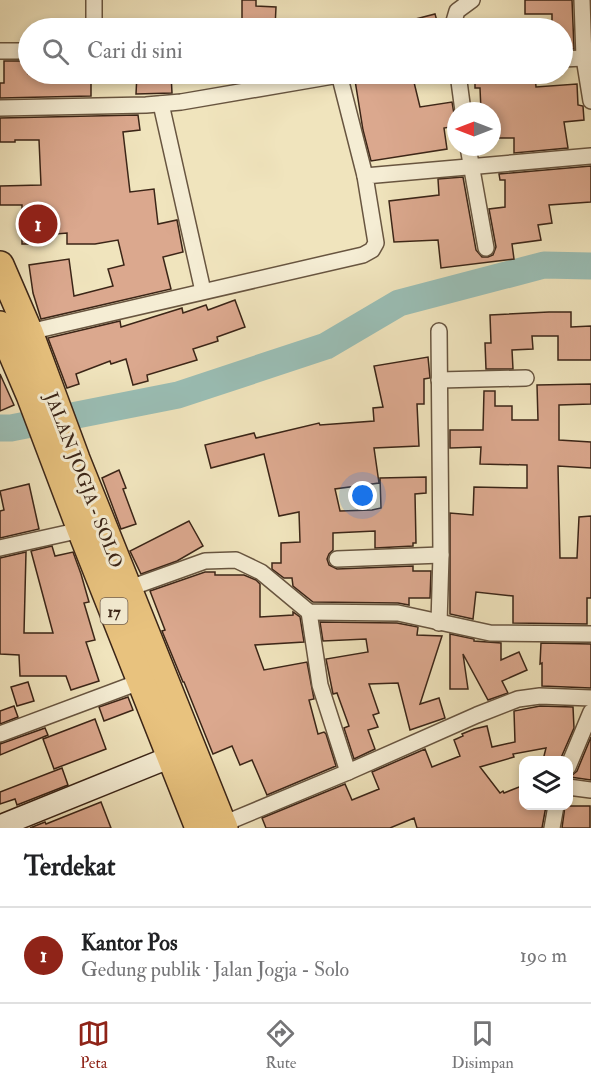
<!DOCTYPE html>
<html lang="id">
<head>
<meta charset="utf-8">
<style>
	:root { --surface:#fff; --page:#f2f2f2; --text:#202124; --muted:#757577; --line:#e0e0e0; --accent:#8f2418 }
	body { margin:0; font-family:"IM FELL Double Pica",serif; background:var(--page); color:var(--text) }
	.controls { position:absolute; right:18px; bottom:18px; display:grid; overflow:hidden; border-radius:12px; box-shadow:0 3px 9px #0003 }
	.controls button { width:54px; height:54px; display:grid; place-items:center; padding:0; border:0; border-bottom:2px solid var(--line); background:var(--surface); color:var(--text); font:30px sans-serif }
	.compass { position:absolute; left:447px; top:102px; width:54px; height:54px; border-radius:50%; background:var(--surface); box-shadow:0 3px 9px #0003; rotate:270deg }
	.you { position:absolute; left:363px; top:496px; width:21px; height:21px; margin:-15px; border:4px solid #fff; border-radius:50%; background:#1a73e8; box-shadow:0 0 0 9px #1a73e833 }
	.badge { display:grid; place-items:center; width:39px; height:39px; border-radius:50%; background:var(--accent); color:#fff; font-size:20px; font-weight:700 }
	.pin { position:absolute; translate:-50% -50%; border:3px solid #fff; box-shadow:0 2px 6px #0006 }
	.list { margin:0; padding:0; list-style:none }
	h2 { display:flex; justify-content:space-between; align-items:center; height:78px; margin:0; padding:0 24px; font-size:26px }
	h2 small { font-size:20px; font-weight:400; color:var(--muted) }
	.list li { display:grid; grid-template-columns:39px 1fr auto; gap:18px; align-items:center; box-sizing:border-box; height:96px; padding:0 24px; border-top:2px solid var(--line) }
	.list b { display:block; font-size:22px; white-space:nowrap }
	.list p { margin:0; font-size:20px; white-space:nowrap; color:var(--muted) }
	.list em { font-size:20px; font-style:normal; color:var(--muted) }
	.icon { flex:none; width:33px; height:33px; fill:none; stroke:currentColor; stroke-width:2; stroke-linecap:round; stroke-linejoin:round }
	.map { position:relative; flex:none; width:591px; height:828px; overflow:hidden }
	.search { position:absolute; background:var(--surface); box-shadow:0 3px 9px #0003; left:18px; right:18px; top:18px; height:66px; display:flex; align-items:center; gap:15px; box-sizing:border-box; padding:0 21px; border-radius:33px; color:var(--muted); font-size:22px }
	.sheet { height:174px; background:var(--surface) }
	nav { display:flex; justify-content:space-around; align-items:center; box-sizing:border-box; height:84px; border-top:2px solid var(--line); background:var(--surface); font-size:16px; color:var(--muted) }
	nav a { display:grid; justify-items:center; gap:3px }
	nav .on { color:var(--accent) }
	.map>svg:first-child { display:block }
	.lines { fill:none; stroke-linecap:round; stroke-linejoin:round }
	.river { stroke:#9abeb5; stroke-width:27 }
	.building { fill:#dba88e; stroke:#3b2517; stroke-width:1.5 }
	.street-casing { stroke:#685540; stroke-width:18 }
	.secondary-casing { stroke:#3b2517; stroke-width:24 }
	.highway-casing { stroke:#3b2517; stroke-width:30 }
	.street { stroke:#f5edd4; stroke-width:15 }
	.secondary { stroke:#f5edd4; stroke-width:21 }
	.highway { stroke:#e8c27e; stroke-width:27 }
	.labels { text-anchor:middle; stroke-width:6; stroke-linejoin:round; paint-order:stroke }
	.shield { fill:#f5edd4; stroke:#736150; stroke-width:1.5 }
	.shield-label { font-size:16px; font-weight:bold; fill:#3b2517 }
	.street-label { font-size:18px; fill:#3b2517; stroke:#f5edd4 }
</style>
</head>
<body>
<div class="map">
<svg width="591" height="828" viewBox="0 0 591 828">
	<rect width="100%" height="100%" fill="#f0e4bd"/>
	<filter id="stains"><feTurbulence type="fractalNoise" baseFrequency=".00333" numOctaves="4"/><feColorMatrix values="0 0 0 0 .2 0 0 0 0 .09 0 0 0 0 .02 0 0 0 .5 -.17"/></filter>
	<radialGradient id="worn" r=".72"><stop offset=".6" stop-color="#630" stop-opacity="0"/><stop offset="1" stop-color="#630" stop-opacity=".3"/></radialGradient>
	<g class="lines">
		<!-- river -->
		<path class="river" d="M0,428H11L178,395L326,346L399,303L544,265L591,266"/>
	</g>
	<!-- building -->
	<g class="building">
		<path d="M242,0H256V6L276,7L275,28H258L259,24H242Z"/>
		<path d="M525,0H572L574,49H562V28H552V14H525Z"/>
		<path d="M435,14L439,28H396V24Z"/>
		<path d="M4,61H28V74H91V96L0,98V83H4Z"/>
		<path d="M137,74H171L172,93L136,94Z"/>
		<path d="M354,74H412L420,107L452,102L456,126L444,128L447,149L371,161L363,130Z"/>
		<path d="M475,74H535L536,87L577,84L578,105L583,106L584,120L564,122L568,148L514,153V138H492V111H481L480,88H475Z"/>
		<path d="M138,115L140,130L123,132L130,192L154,189L158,224L177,220L183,252L163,257L171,289L41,319L33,293L29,265L69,259L74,296L113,286L108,269L124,265L118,240L95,244H67V233L44,235V244H22V205H0V186L41,185L39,140H15V142H0V118Z"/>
		<path d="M591,166V202L549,205L552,223L538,225L541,240L512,244L514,259L441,268L438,240L394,242L389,201L439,195L438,179L463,177L476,250L482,257H488L493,255L496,247L489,209L505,207V180H500L499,174Z"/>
		<path d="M235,300L245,327L217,337L218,341L193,349L197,360L147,375L148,381L133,385L126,359L111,364L110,361L76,374L79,384L67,388L48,338L120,321L121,327L182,308L183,313L206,305L208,310Z"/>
		<path d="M549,312H571V327L591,326V360H558V336H532L533,349L512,350L513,369H486L485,343H491L490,315Z"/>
		<path d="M428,357L430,378L424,379V404H417L419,446L374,448L379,483L335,489L340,511L372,510L381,508L380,478L426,477V493L415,494L416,543H413V546L375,548V531L333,533V550L329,554L327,559L329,565L337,569L413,566V571H431L430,598H409V605L398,603L313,602L293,586L292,578H284L272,569V563H281V543L300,542L299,512L279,516L264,454L211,468L205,445L254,433L256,438L319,423L320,425L374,421L373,408L383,407L374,366Z"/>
		<path d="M0,374L14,405L0,411Z"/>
		<path d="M591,384V404L559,405V440L591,442V468L558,466L560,558H577L579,517L591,516V598H587V624L513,623V596L476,592L473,619L450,614V513L473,515L474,487L527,488V465L480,464L481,447L450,448V430H483L484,391H495V406H512V420H538L537,385Z"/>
		<path d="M119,470L126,488L123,489L136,524L121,529L102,478Z"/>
		<path d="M29,484L39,529L0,538V511L4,510L0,491Z"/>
		<path d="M189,521L203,546L177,561L141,574L130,551Z"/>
		<path d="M52,546L55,556L73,552L81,574L89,602L84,603L95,640L86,642L99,681L71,690L66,676H20L19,655L0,654V558L26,552L24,633H53L31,551Z"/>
		<path d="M205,572H215V575H244L256,580L260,584V617L293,615V612L300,617L304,642L255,645L264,670L307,662L314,699L309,700L318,734L324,732L326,734L336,766L267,795L252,760L240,765L232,746L213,754L184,682H183L162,631L165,630L150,591Z"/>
		<path d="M320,622L397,623L418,627L417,635L442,636L420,704L439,698L445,718L410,730L398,683L369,684L379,713L373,715L378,727L368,730L375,749L354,759L344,728L349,726L337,693L333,694L326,659L368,652L366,639L323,641Z"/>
		<path d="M450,634L474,639V641L501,643V660L519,652L527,670L502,681L508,693L488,700L463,654L468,689H450Z"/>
		<path d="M541,643L591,644V688L542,686V663L540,664Z"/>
		<path d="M28,682L34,701L17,706L11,687Z"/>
		<path d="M128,697L133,710L104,721L99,707Z"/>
		<path d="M14,706L18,717L0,724V711Z"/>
		<path d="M540,706L573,707L574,728L560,760H543L546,748L513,754L514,757L480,767L500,793L503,791L504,793L524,785V806H546L542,828H417L414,818L390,828H266L262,818L345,784L352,800L379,789L372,772L425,749L432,767L460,756L454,740L463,736L462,734L474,729L487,726L492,747L515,742L514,711Z"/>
		<path d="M95,719L106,749L54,769L43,739Z"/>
		<path d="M45,728L48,735L0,755V744Z"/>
		<path d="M591,737V780L570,777L577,771Z"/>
		<path d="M62,768L68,785L17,805L15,799L0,804V792Z"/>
		<path d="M101,802L111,828H30L45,822L46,824Z"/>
		<path d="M565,806H590V828H562Z"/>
	</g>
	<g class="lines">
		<defs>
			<g id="street">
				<path d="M582,0L584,58L591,101"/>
				<path d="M94,28V0"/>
				<path d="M452,28L457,11L472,0"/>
				<path d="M0,51H28"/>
				<path d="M562,59L584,58"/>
				<path d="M339,74L365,176"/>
				<path d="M458,74L463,111"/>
				<path d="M161,104L203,291"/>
				<path d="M0,108L146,105L181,102L339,75"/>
				<path d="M468,147L486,248"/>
				<path d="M439,331L441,555L439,623"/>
				<path d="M29,332L363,255L372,250L376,243L365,176L591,156"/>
				<path d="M439,380L526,378"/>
				<path d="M0,548L81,530"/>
				<path d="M337,559L441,555"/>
				<path d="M127,589L205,561L236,560L261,572L309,612L398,613L490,633L591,634"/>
				<path d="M309,612L320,685L348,772"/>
				<path d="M0,734L142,681"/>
				<path d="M568,767L591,712"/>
				<path d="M568,787L591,790"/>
				<path d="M223,824L348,772L477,715L518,699L540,696L591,698"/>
				<path d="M552,828L556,806"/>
			</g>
			<path id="secondary" d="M0,826L183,752"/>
			<g id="highway">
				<path d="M0,265L29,332L76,459L224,828"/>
				<path d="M0,325L30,395L81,530L199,828"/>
			</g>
		</defs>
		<!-- street casing -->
		<use href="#street" class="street-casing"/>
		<!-- secondary casing -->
		<use href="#secondary" class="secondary-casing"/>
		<!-- highway casing -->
		<use href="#highway" class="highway-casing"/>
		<!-- street -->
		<use href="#street" class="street"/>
		<!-- secondary -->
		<use href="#secondary" class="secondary"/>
		<!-- highway -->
		<use href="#highway" class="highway"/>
	</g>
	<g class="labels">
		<!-- shield labels -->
		<rect class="shield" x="100.5" y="598" width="27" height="26" rx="4.5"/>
		<g class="shield-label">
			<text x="114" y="617">17</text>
		</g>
		<!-- street labels -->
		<g class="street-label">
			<text transform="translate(84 480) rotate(69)" y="6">JALAN JOGJA - SOLO</text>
		</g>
	</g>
	<rect width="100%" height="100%" filter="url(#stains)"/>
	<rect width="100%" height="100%" fill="url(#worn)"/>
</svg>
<div class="controls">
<button><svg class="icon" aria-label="layers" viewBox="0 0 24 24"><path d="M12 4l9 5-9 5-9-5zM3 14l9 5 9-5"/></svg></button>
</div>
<svg class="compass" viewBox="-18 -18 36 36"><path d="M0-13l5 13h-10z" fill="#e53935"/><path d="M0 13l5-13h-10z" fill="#757577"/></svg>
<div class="you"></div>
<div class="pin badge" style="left:38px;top:224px">1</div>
<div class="search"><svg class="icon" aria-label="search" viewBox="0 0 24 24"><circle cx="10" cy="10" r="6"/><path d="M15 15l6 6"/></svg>Cari di sini</div>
</div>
<section class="sheet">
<h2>Terdekat<small></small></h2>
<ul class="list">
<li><span class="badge">1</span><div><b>Kantor Pos</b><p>Gedung publik · Jalan Jogja - Solo</p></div><em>190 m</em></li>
</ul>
</section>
<nav>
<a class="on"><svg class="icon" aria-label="map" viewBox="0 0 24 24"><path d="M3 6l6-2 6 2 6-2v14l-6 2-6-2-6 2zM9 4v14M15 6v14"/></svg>Peta</a>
<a><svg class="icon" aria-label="directions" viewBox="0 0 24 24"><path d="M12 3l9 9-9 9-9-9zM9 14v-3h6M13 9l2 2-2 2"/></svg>Rute</a>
<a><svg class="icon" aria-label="saved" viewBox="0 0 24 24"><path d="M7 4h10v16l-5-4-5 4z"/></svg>Disimpan</a>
</nav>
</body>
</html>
